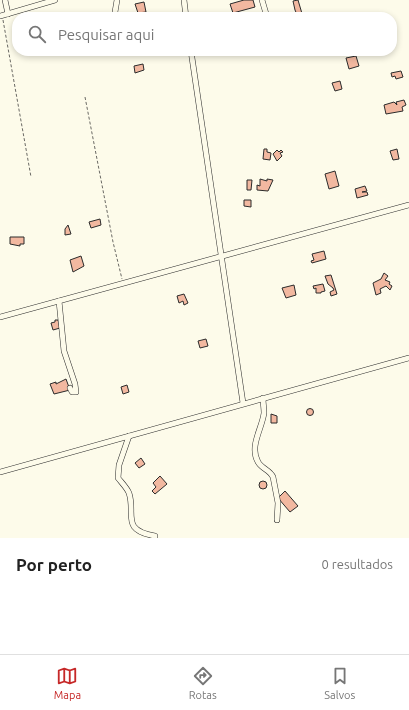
<!DOCTYPE html>
<html lang="pt">
<head>
<meta charset="utf-8">
<style>
	:root { --surface:#fff; --page:#f2f2f2; --text:#222; --muted:#767676; --line:#e0e0e0; --accent:#c62828 }
	body { margin:0; font-family:Ubuntu,sans-serif; background:var(--page); color:var(--text) }
	.list { margin:0; padding:0; list-style:none }
	h2 { display:flex; justify-content:space-between; align-items:center; height:52px; margin:0; padding:0 16px; font-size:17px }
	h2 small { font-size:13px; font-weight:400; color:var(--muted) }
	.icon { flex:none; width:22px; height:22px; fill:none; stroke:currentColor; stroke-width:2; stroke-linecap:round; stroke-linejoin:round }
	.map { position:relative; flex:none; width:409px; height:538px; overflow:hidden }
	.search { position:absolute; background:var(--surface); box-shadow:0 2px 6px #0003; left:12px; right:12px; top:12px; height:44px; display:flex; align-items:center; gap:10px; box-sizing:border-box; padding:0 14px; border-radius:16px; color:var(--muted); font-size:15px }
	.sheet { height:116px; background:var(--surface) }
	nav { display:flex; justify-content:space-around; align-items:center; box-sizing:border-box; height:56px; border-top:1px solid var(--line); background:var(--surface); font-size:11px; color:var(--muted) }
	nav a { display:grid; justify-items:center; gap:2px }
	nav .on { color:var(--accent) }
	.map>svg:first-child { display:block }
	.building { fill:#f2b8a0; stroke:#2b2b2b }
	.lines { fill:none; stroke-linecap:round; stroke-linejoin:round }
	.minor-casing { stroke:#2b2b2b; stroke-width:6 }
	.path { stroke:#6a6964; stroke-width:1; stroke-dasharray:3 2; stroke-linecap:butt }
	.minor { stroke:#fdfbea; stroke-width:5 }
</style>
</head>
<body>
<div class="map">
<svg width="409" height="538" viewBox="0 0 409 538">
	<rect width="100%" height="100%" fill="#fdfbea"/>
	<!-- building -->
	<g class="building">
		<path d="M244,0H253L255,7L233,13L230,4Z"/>
		<path d="M298,0L303,17H298L295,10L293,1Z"/>
		<path d="M144,2L146,12L138,13L135,4Z"/>
		<path d="M356,56L359,66L349,69L346,58Z"/>
		<path d="M143,64L144,70L135,73L134,66Z"/>
		<path d="M401,71L403,77L396,79L395,76L392,77L391,73Z"/>
		<path d="M340,81L342,89L335,91L332,83Z"/>
		<path d="M404,100L406,105L402,107L403,111L386,114L384,105L394,102L397,105L396,102Z"/>
		<path d="M264,149H267V152L271,153L270,160L263,159Z"/>
		<path d="M397,149L399,159L393,160L390,151Z"/>
		<path d="M277,150L279,152L281,150L283,152L280,153L282,156L277,161L273,154Z"/>
		<path d="M335,171L339,186L329,189L325,174Z"/>
		<path d="M260,179L267,181V179L273,180L268,191L257,190V185L260,186Z"/>
		<path d="M247,180H252L251,190H247Z"/>
		<path d="M365,186L367,191L362,192H367L368,195L357,198L355,189Z"/>
		<path d="M244,200H251V207L244,206Z"/>
		<path d="M100,219L101,225L91,228L89,222Z"/>
		<path d="M68,225L71,234L65,235V229Z"/>
		<path d="M10,237H24V244H20V246L10,244Z"/>
		<path d="M324,251L326,259L312,263L311,261L314,260L312,254Z"/>
		<path d="M81,256L84,266L73,272L70,260Z"/>
		<path d="M384,273L388,276L385,280L390,282L389,284L392,286L390,290L386,286L380,289L381,293L376,295L373,283L381,279Z"/>
		<path d="M331,275L337,294L331,296L330,292L334,290L333,288L328,284L325,276Z"/>
		<path d="M323,284L325,291L321,292V293H316V288L314,289L313,286Z"/>
		<path d="M294,285L296,295L286,298L282,288Z"/>
		<path d="M184,294L188,303L184,305L183,301L179,303L177,296Z"/>
		<path d="M55,320H58L60,328L53,330L51,323L55,322Z"/>
		<path d="M206,339L208,346L200,348L198,341Z"/>
		<path d="M66,379L70,390L54,394L50,384L56,382V384Z"/>
		<path d="M127,385L129,392L123,394L121,387Z"/>
		<circle cx="310" cy="412" r="3.5"/>
		<path d="M271,414L277,416V423H271Z"/>
		<path d="M141,458L145,464L139,468L135,463Z"/>
		<path d="M160,476L167,484L155,494L152,491L156,487L153,483Z"/>
		<circle cx="263" cy="485" r="4"/>
		<path d="M285,491L298,506L290,512L278,498Z"/>
	</g>
	<g class="lines">
		<defs>
			<g id="minor">
				<path d="M5,0L8,14"/>
				<path d="M184,0L186,17"/>
				<path d="M262,0L267,17"/>
				<path d="M0,16L55,0"/>
				<path d="M116,17L115,12L117,0"/>
				<path d="M191,51L243,403"/>
				<path d="M59,301L64,351L75,384L76,392H72L70,388"/>
				<path d="M0,317L409,205"/>
				<path d="M263,398C263,403 264,408 264,413C262,429 249,446 258,462C262,469 270,470 273,477L278,503L277,520"/>
				<path d="M129,436L119,465L118,478C122,483 127,488 129,493C136,514 120,530 155,536"/>
				<path d="M0,472L409,358"/>
			</g>
		</defs>
		<!-- minor casing -->
		<use href="#minor" class="minor-casing"/>
		<!-- path -->
		<g class="path">
			<path d="M3,20L31,177"/>
			<path d="M85,97L113,242L122,279"/>
		</g>
		<!-- minor -->
		<use href="#minor" class="minor"/>
	</g>
</svg>
<div class="search"><svg class="icon" aria-label="search" viewBox="0 0 24 24"><circle cx="10" cy="10" r="6"/><path d="M15 15l6 6"/></svg>Pesquisar aqui</div>
</div>
<section class="sheet">
<h2>Por perto<small>0 resultados</small></h2>
<ul class="list">
</ul>
</section>
<nav>
<a class="on"><svg class="icon" aria-label="map" viewBox="0 0 24 24"><path d="M3 6l6-2 6 2 6-2v14l-6 2-6-2-6 2zM9 4v14M15 6v14"/></svg>Mapa</a>
<a><svg class="icon" aria-label="directions" viewBox="0 0 24 24"><path d="M12 3l9 9-9 9-9-9zM9 14v-3h6M13 9l2 2-2 2"/></svg>Rotas</a>
<a><svg class="icon" aria-label="saved" viewBox="0 0 24 24"><path d="M7 4h10v16l-5-4-5 4z"/></svg>Salvos</a>
</nav>
</body>
</html>
